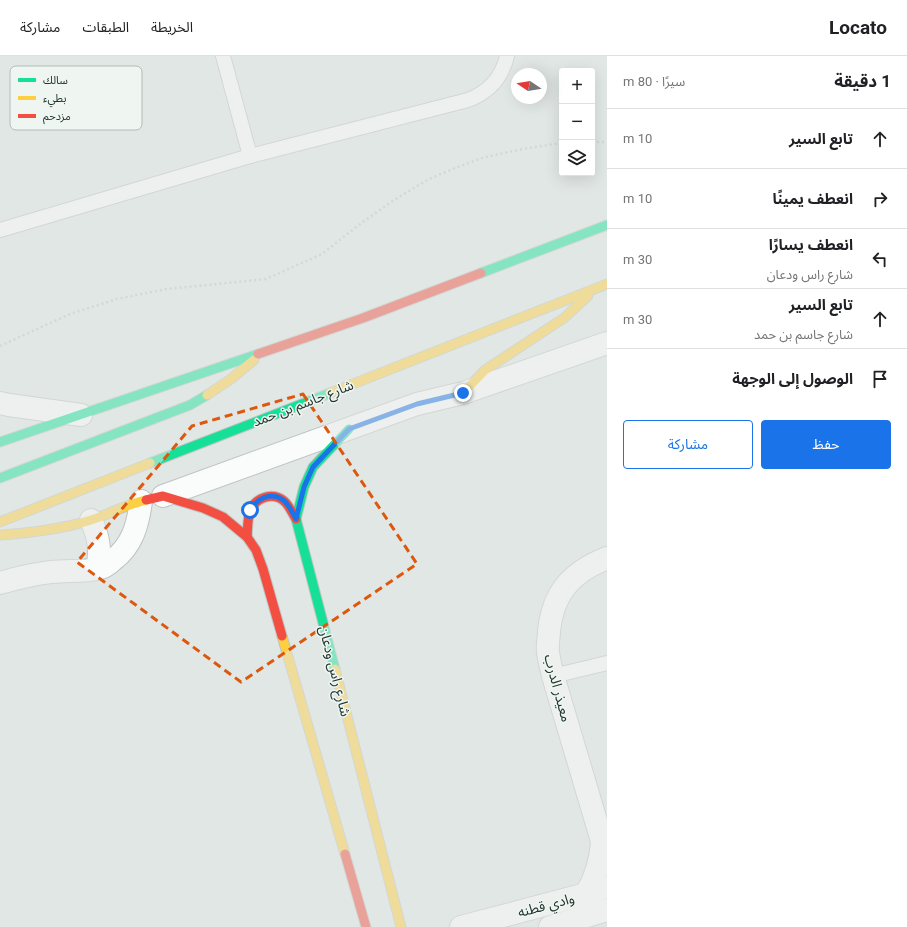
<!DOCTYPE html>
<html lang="ar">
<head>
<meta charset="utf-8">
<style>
	:root { --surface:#fff; --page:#f2f2f2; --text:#202124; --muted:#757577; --line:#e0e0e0; --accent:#1a73e8 }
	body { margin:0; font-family:Roboto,"Noto Sans Arabic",sans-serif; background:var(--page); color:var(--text); direction:rtl }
	.controls { position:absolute; right:12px; top:12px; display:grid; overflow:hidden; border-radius:4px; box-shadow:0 4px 16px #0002 }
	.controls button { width:36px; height:36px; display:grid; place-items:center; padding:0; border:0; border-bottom:1px solid var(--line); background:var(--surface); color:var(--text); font:20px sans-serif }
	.compass { position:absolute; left:511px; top:12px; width:36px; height:36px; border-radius:50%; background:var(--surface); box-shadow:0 4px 16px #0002; rotate:282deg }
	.stop { position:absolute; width:12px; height:12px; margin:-9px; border:3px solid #1a73e8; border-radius:50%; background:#fff }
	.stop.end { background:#1a73e8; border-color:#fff; box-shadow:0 1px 4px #0008 }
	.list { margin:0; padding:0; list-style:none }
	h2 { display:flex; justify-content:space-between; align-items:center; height:52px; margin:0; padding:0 16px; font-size:17px }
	h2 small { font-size:13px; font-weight:400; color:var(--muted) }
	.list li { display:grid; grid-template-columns:26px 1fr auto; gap:12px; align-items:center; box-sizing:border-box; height:60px; padding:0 16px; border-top:1px solid var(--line) }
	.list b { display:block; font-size:15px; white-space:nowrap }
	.list p { margin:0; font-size:13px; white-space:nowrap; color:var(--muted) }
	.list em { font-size:13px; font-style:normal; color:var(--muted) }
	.actions { display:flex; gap:8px; padding:12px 16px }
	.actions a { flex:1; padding:9px 0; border:1px solid var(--accent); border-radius:4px; text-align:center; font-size:14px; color:var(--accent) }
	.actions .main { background:var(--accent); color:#fff }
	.icon { flex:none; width:22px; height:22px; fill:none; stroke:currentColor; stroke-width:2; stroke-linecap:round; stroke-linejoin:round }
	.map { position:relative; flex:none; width:607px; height:871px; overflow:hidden; direction:ltr }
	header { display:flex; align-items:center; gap:24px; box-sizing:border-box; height:56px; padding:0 20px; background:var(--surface); border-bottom:1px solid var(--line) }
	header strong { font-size:19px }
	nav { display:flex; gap:22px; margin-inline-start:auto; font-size:14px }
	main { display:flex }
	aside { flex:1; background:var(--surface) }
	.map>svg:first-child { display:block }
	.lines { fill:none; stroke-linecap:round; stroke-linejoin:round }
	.lane-casing { stroke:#bec4c1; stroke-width:16 }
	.street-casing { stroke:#bec4c1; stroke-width:24 }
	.fast-casing { stroke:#bec4c1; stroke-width:11 }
	.slow-casing { stroke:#bec4c1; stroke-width:11 }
	.jam-casing { stroke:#bec4c1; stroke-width:11 }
	.path { stroke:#bfc6c3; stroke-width:2.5; stroke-dasharray:2 3; stroke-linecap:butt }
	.lane { stroke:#fafbfb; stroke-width:14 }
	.street { stroke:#fafbfb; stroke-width:22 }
	.fast { stroke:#16e098; stroke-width:9 }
	.slow { stroke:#ffcf43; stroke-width:9 }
	.jam { stroke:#f24e42; stroke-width:9 }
	.route { stroke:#1a73e8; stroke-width:5 }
	.marked { fill:none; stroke:#de570e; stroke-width:3; stroke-dasharray:8 5; stroke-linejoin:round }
	.labels { text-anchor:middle; stroke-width:3; stroke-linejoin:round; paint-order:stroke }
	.street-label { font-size:14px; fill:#22362f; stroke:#eff6f2 }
	.key { fill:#eff6f2; stroke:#b2bcb8; stroke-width:1 }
	.key-label { font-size:11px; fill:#22362f }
</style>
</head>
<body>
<header>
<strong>Locato</strong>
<nav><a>الخريطة</a><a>الطبقات</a><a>مشاركة</a></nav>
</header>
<main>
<aside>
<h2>1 دقيقة<small>سيرًا · 80 m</small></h2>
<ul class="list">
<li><svg class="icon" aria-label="ahead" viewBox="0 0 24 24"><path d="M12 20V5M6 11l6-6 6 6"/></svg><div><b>تابع السير</b></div><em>10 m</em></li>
<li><svg class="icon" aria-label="right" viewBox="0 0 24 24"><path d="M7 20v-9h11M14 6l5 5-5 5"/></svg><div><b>انعطف يمينًا</b></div><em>10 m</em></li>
<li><svg class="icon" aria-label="left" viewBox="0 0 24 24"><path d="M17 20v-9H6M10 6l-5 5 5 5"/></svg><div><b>انعطف يسارًا</b><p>شارع راس ودعان</p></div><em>30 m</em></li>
<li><svg class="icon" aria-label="ahead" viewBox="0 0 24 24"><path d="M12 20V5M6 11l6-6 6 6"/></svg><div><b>تابع السير</b><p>شارع جاسم بن حمد</p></div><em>30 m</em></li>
<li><svg class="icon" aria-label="arrive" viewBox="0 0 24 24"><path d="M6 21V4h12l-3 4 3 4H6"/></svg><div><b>الوصول إلى الوجهة</b></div></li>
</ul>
<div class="actions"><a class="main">حفظ</a><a>مشاركة</a></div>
</aside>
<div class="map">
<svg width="607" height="871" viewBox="0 0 607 871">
	<rect width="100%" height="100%" fill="#e1e7e4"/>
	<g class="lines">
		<defs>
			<g id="lane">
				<path d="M223,0L250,100"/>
				<path d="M0,174L250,100L468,44C489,36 502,22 507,0"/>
				<path d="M553,620L607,607"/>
			</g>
			<g id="street">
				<path d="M0,347L9,349L81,359"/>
				<path d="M163,440L417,348L463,337L607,287"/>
				<path d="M91,464C99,481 101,495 97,513"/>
				<path d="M607,502C572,516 553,536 549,575C549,581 547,589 548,596C549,604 551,612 553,620L602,785L607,793"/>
				<path d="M0,527C17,522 34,518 51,516C66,514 83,516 97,513C103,512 109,508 113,504C132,490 138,469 141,445"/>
				<path d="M586,838C596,821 601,805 602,785"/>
				<path d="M461,871L586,838L607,831"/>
				<path d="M550,871L607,854"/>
			</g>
			<g id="fast">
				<path d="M481,217L607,169"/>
				<path d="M0,386L258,298"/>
				<path d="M150,407L330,337"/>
				<path d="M0,422L190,349L207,339"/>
				<path d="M335,613L296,463L304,431L313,411L349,373"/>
			</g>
			<g id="slow">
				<path d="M330,337L607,228"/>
				<path d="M463,337L485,314L564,262L588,240"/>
				<path d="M207,339L231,323L254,304"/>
				<path d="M0,466L150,407"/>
				<path d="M0,479C30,477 62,473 91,464C110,458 127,448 146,444"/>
				<path d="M282,580L345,798"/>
				<path d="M335,613L401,871"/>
			</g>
			<g id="jam">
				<path d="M258,298L363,262L481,217"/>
				<path d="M146,444L163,440L203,452L223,461L247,481L256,494L263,513L282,580"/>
				<path d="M247,481C248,472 247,461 251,453C257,441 273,436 284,445C289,449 292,457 296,463"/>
				<path d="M345,798L366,871"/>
			</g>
		</defs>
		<!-- lane casing -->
		<use href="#lane" class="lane-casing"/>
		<!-- street casing -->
		<use href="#street" class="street-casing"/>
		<!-- fast casing -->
		<use href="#fast" class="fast-casing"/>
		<!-- slow casing -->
		<use href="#slow" class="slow-casing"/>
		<!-- jam casing -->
		<use href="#jam" class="jam-casing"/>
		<!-- path -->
		<g class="path">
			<path d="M592,86H607"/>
			<path d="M0,290L70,258L117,243L166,233L266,223L322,198L360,168L394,144L429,123L455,112L485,101L528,92L562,87"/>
		</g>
		<!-- lane -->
		<use href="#lane" class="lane"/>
		<!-- street -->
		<use href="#street" class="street"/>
		<!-- fast -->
		<use href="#fast" class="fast"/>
		<!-- slow -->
		<use href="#slow" class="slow"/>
		<!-- jam -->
		<use href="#jam" class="jam"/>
	</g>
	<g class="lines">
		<!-- route -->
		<path class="route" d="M250,454C257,443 270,435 283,444C289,448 292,456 296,463L304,431L313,411L349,373L417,348L463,337"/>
	</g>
	<!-- marked area -->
	<path d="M0 0H607V871H0ZM303,338L417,508L241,626L77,506L192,370Z" fill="#e1e7e4" fill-opacity=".55" fill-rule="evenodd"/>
	<path class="marked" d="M303,338L417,508L241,626L77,506L192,370Z"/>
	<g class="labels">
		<!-- street labels -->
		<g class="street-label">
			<text transform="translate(303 347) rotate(-21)" y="5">شارع جاسم بن حمد</text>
			<text transform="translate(335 615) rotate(76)" y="5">شارع راس ودعان</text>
			<text transform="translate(558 632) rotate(75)" y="5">معيذر الدرب</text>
			<text transform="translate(546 849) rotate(-15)" y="5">وادي قطنه</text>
		</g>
	</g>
	<!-- legend -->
	<rect x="10" y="10" width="132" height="64" rx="6" class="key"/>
	<rect x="18" y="22" width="18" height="4" fill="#16e098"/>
	<rect x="18" y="40" width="18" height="4" fill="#ffcf43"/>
	<rect x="18" y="58" width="18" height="4" fill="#f24e42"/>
	<g class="key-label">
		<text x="43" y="28">سالك</text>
		<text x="43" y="46">بطيء</text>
		<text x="43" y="64">مزدحم</text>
	</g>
</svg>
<div class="controls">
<button>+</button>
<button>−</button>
<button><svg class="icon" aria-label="layers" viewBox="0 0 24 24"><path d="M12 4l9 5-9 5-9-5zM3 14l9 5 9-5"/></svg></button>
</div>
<svg class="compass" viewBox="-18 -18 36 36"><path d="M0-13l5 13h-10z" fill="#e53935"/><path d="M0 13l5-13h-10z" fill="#757577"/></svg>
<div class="stop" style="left:250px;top:454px"></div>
<div class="stop end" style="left:463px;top:337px"></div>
</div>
</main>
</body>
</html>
